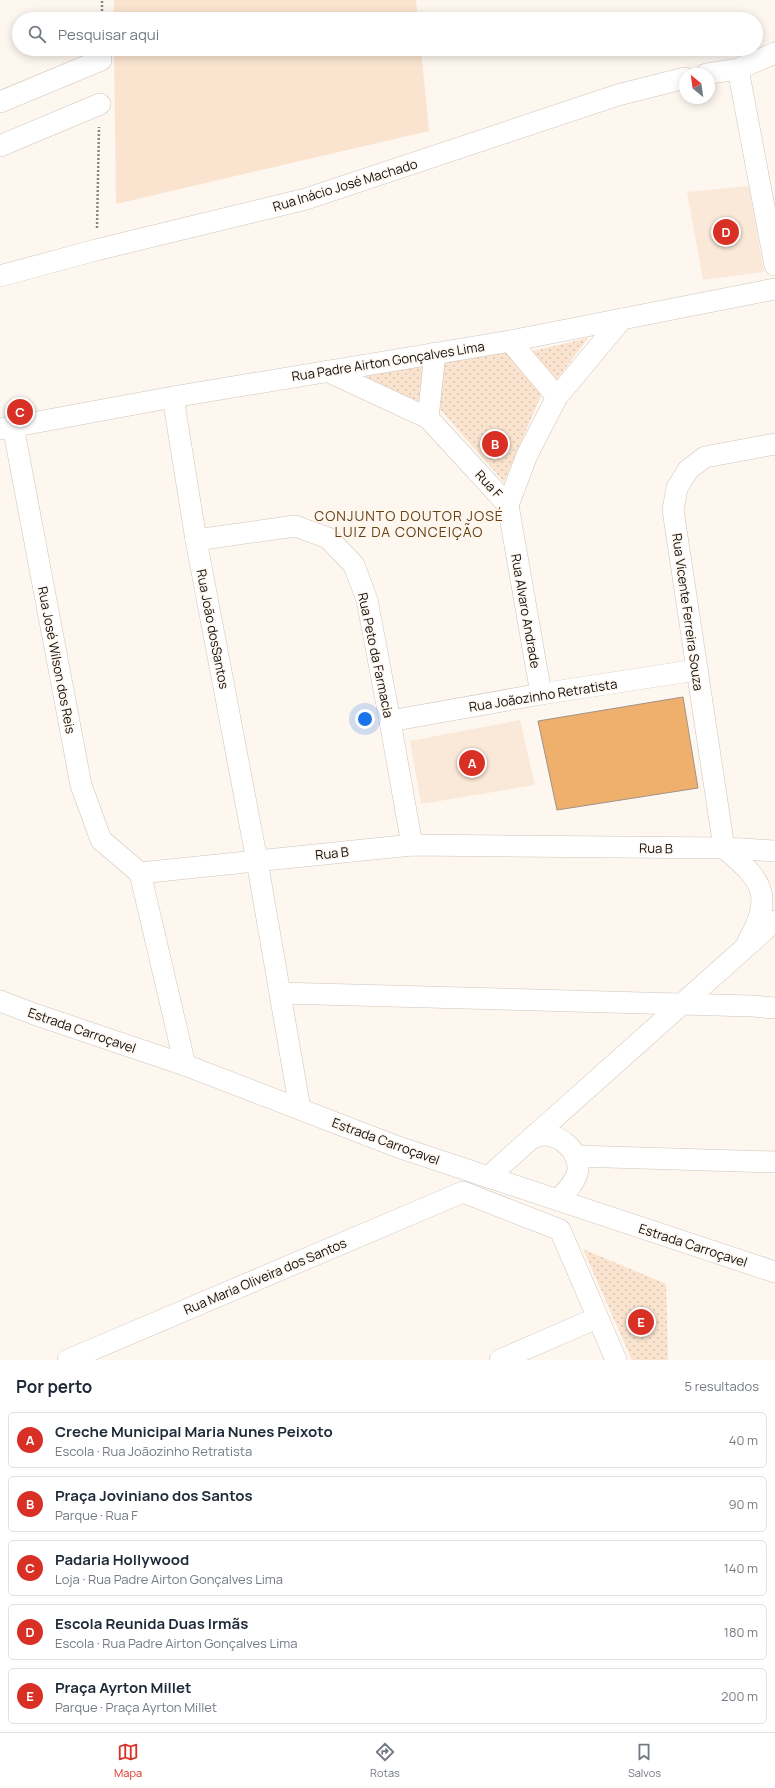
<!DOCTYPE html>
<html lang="pt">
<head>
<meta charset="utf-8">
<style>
	:root { --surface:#fff; --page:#f2f2f3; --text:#1f2937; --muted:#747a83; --line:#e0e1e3; --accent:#d93025 }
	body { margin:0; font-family:Manrope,sans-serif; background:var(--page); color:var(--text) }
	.compass { position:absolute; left:679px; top:68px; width:36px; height:36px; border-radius:50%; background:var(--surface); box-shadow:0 2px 10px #0003; rotate:331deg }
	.you { position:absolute; left:365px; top:719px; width:14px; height:14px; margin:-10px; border:3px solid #fff; border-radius:50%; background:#1a73e8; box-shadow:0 0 0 6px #1a73e833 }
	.badge { display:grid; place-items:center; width:26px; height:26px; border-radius:50%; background:var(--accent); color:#fff; font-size:13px; font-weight:700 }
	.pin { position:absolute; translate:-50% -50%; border:2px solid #fff; box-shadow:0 1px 4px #0006 }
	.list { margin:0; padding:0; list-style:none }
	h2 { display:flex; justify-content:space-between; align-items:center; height:52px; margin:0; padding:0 16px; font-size:17px }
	h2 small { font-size:13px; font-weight:400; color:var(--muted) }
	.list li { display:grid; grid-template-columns:26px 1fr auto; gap:12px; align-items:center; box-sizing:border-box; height:56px; margin:0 8px 8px; padding:0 8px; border:1px solid var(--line); border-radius:6px }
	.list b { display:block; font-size:15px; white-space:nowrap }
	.list p { margin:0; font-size:13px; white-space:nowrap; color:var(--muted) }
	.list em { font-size:13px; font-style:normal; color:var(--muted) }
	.icon { flex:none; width:22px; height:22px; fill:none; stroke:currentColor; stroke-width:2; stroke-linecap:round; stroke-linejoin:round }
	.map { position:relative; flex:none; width:775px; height:1360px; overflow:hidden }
	.search { position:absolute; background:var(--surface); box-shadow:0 2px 10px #0003; left:12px; right:12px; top:12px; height:44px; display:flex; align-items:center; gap:10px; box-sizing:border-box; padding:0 14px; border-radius:22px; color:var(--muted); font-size:15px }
	.sheet { height:372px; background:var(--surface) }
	nav { display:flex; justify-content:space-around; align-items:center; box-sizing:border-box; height:56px; border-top:1px solid var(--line); background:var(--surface); font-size:11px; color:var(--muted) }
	nav a { display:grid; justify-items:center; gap:2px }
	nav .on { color:var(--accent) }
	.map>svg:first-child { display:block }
	.built { fill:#fae9d8 }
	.grass { fill:url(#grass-dots) }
	.pitch { fill:#fae4cf }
	.building { fill:#efaf6d; stroke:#9e948a }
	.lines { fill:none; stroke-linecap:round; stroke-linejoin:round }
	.minor-casing { stroke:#cfc4ba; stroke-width:22 }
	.path { stroke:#8b8580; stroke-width:2.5; stroke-dasharray:2 2; stroke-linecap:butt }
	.minor { stroke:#fff; stroke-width:21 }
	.labels { text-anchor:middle; stroke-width:3; stroke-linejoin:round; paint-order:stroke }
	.street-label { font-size:13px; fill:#110d0a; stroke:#fef7f0 }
	.neighbourhood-label { font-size:14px; letter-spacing:1px; fill:#674112; stroke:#fef7f0 }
</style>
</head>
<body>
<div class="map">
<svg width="775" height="1360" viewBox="0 0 775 1360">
	<defs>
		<pattern id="grass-dots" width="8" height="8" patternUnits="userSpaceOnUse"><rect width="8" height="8" fill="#fae4cf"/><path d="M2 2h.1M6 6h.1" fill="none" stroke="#d5c2b0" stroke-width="1.8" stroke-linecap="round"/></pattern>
	</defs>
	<rect width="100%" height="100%" fill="#fef7f0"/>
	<!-- built -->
	<g class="built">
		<path d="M749,186L764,272L703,280L687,192Z"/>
		<path d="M520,720L535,785L421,804L410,741Z"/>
	</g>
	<!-- grass -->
	<g class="grass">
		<path d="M588,338L555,382L529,352Z"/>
		<path d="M506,352L542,393L504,482L438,407L441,369L449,359Z"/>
		<path d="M424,363L419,402L360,374Z"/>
		<path d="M583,1249L666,1284L668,1360H632Z"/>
	</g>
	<!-- pitch -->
	<g class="pitch">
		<path d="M114,0H416L418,19H114Z"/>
		<path d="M114,49H421L429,131L116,204Z"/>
	</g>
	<!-- building -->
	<path class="building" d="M683,697L698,788L557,810L538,721Z"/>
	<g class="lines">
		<defs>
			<g id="minor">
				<path d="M738,69L775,265"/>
				<path d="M706,74L738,69L775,53"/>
				<path d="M0,102L101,60"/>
				<path d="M0,146L100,104"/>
				<path d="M0,276L96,250L306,199L618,95L685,78"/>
				<path d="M510,341L557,397"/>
				<path d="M327,371L428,418L508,505"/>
				<path d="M173,397L196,540L257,861L300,1109"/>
				<path d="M428,418L435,353"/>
				<path d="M13,426L81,785L101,840L140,873"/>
				<path d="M0,429L173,397L510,341L775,289"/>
				<path d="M508,505L527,455L557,397L622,319"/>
				<path d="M508,505L541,694"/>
				<path d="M196,540L295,526L328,538L354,565L367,600L390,721L412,845"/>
				<path d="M390,721L541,694L696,670"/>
				<path d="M724,848L673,510L677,488L688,470L705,457L775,444"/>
				<path d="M724,848C761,879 775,895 748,941"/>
				<path d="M140,873L412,845L724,848L775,851"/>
				<path d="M140,873L185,1065"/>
				<path d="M280,993L752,1006L775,1008"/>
				<path d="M0,1001L34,1014L185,1065L398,1147L775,1272"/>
				<path d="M532,1138C535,1137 540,1135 544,1135C561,1135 579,1151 578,1169C577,1181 566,1192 558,1200"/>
				<path d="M575,1156L775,1162"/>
				<path d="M488,1177L775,921"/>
				<path d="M68,1360L463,1192L560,1230L616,1360"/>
				<path d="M500,1360L597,1318"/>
			</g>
		</defs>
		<!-- minor casing -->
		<use href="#minor" class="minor-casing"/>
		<!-- path -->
		<g class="path">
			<path d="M102,19V0"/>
			<path d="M97,228L99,127"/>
		</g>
		<!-- minor -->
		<use href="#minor" class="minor"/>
	</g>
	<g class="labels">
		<!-- street labels -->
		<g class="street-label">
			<text transform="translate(345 185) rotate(-17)" y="5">Rua Inácio José Machado</text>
			<text transform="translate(388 361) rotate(-9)" y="5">Rua Padre Airton Gonçalves Lima</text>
			<text transform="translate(489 484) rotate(47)" y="5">Rua F</text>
			<text transform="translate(526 611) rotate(80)" y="5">Rua Alvaro Andrade</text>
			<text transform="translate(688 612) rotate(82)" y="5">Rua Vicente Ferreira Souza</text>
			<text transform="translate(213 629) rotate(79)" y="5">Rua João dosSantos</text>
			<text transform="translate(376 655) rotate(78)" y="5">Rua Peto da Farmacia</text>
			<text transform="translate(57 660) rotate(79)" y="5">Rua José Wilson dos Reis</text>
			<text transform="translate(543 695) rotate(-9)" y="5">Rua Joãozinho Retratista</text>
			<text transform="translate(656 848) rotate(1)" y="5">Rua B</text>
			<text transform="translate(332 853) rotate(-6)" y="5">Rua B</text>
			<text transform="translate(82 1030) rotate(19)" y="5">Estrada Carroçavel</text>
			<text transform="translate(386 1141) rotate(20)" y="5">Estrada Carroçavel</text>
			<text transform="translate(693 1245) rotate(18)" y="5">Estrada Carroçavel</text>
			<text transform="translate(265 1276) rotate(-23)" y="5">Rua Maria Oliveira dos Santos</text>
		</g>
		<!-- neighbourhood labels -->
		<g class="neighbourhood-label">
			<text x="409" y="521">CONJUNTO DOUTOR JOSÉ<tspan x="409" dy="16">LUIZ DA CONCEIÇÃO</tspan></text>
		</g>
	</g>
</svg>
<svg class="compass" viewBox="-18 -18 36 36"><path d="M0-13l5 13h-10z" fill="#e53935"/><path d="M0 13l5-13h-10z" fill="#747a83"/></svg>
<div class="you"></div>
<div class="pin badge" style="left:472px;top:763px">A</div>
<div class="pin badge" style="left:495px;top:444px">B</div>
<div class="pin badge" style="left:20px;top:412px">C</div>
<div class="pin badge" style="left:726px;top:232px">D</div>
<div class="pin badge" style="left:641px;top:1322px">E</div>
<div class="search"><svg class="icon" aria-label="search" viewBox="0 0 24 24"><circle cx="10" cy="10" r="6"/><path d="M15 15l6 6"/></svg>Pesquisar aqui</div>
</div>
<section class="sheet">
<h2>Por perto<small>5 resultados</small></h2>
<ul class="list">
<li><span class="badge">A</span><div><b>Creche Municipal Maria Nunes Peixoto</b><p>Escola · Rua Joãozinho Retratista</p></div><em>40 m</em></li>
<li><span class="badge">B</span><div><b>Praça Joviniano dos Santos</b><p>Parque · Rua F</p></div><em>90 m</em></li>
<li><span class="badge">C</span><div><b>Padaria Hollywood</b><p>Loja · Rua Padre Airton Gonçalves Lima</p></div><em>140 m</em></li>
<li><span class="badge">D</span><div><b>Escola Reunida Duas Irmãs</b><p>Escola · Rua Padre Airton Gonçalves Lima</p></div><em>180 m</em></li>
<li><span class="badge">E</span><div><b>Praça Ayrton Millet</b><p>Parque · Praça Ayrton Millet</p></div><em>200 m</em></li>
</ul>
</section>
<nav>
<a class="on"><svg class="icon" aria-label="map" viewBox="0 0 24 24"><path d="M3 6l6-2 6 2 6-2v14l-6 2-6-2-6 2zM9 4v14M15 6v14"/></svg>Mapa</a>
<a><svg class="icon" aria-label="directions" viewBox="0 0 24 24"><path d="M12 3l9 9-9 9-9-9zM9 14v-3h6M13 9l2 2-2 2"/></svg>Rotas</a>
<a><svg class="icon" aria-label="saved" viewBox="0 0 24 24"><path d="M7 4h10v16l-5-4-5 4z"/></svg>Salvos</a>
</nav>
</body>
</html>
